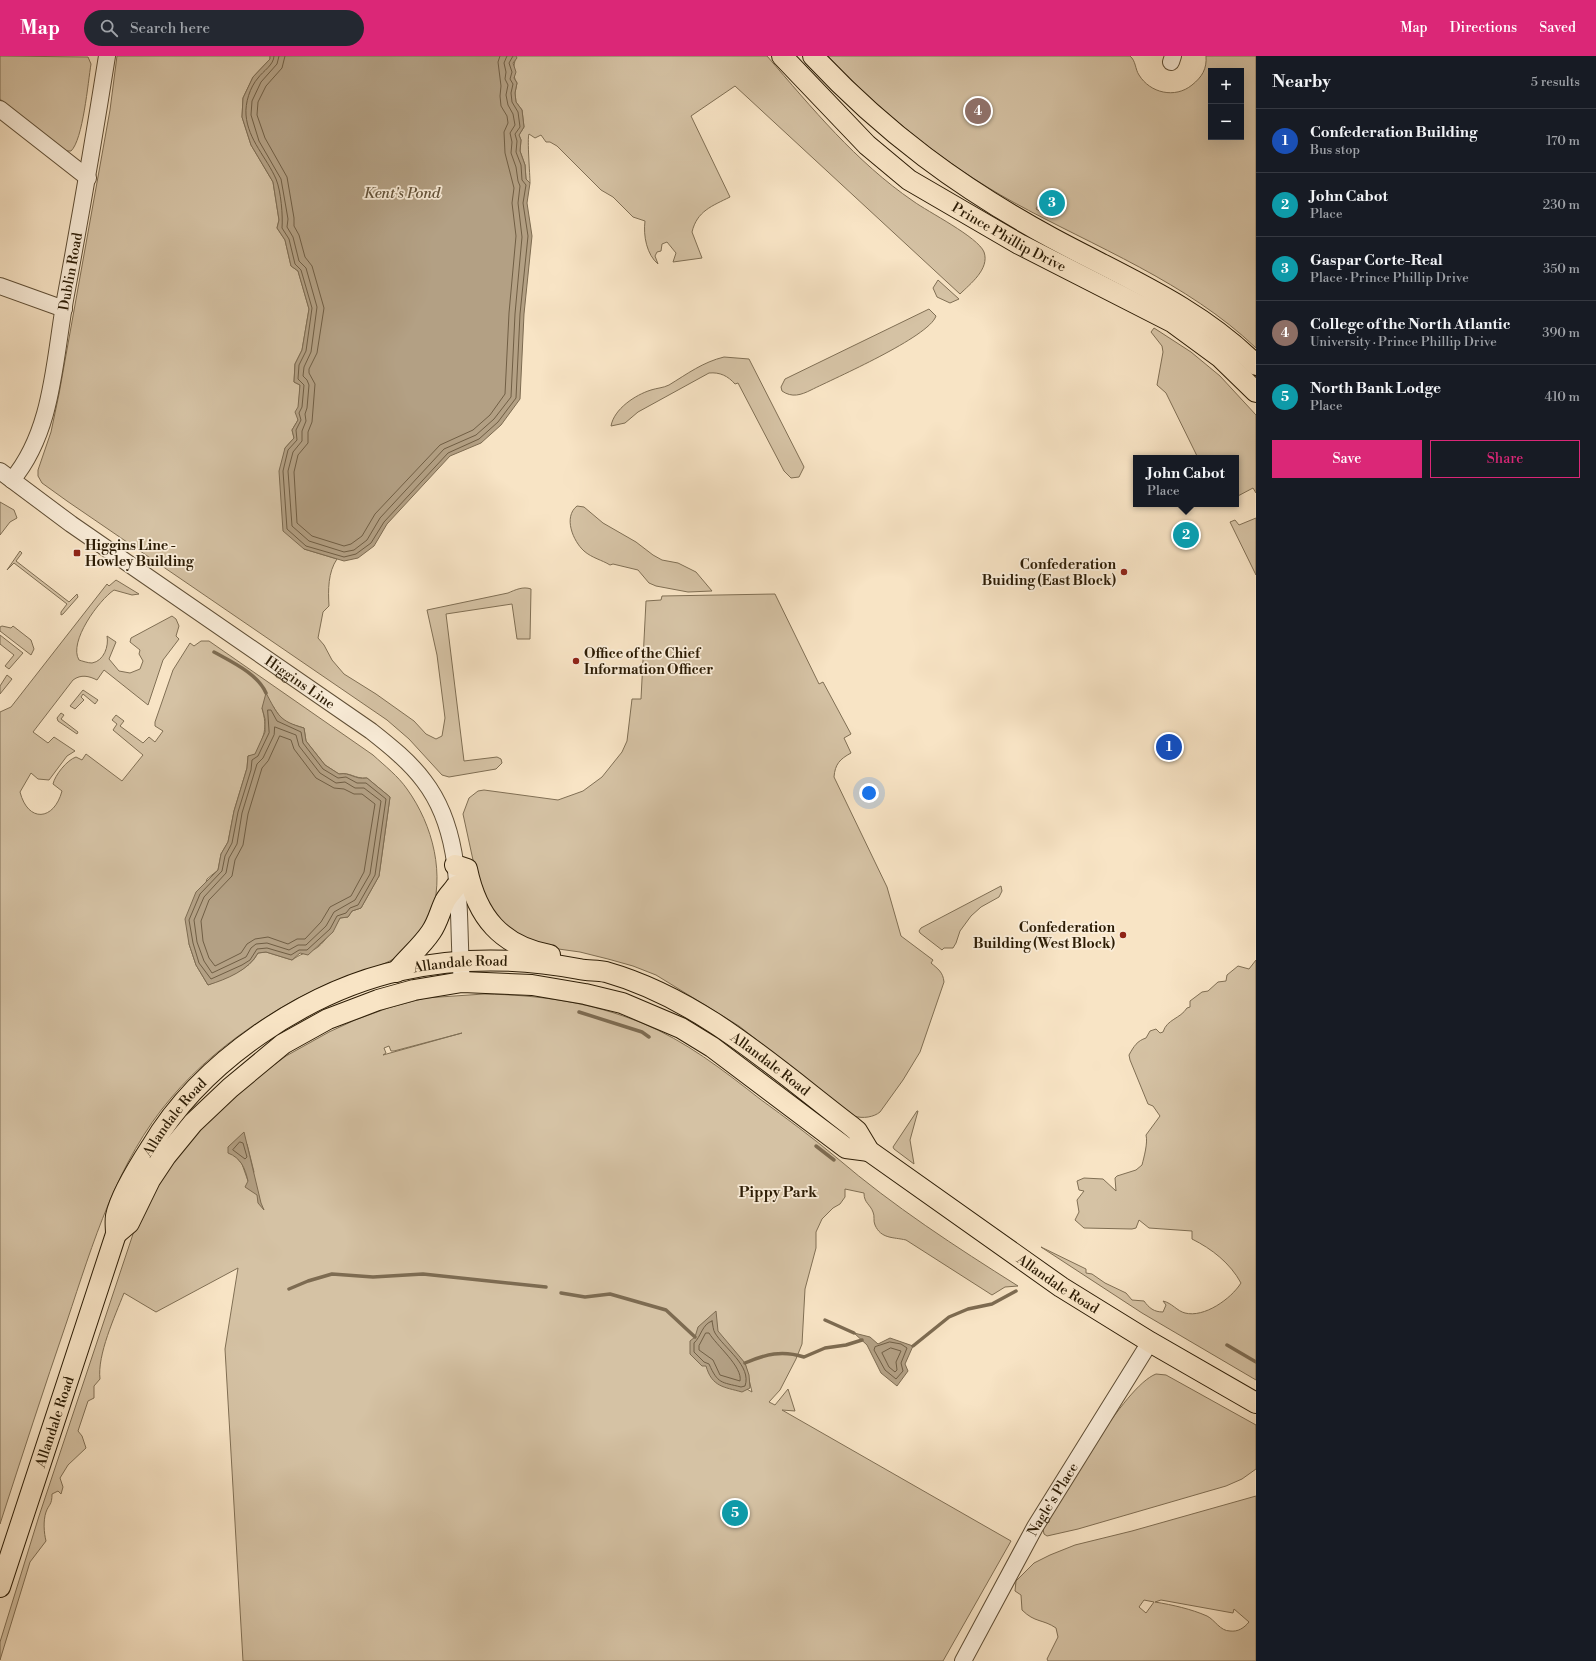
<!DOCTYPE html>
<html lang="en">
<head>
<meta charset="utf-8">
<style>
	:root { --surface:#171b24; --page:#242831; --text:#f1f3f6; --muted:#9ea1a6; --line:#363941; --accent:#db2777 }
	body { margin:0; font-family:"Libre Bodoni",serif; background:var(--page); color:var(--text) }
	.controls { position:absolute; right:12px; top:12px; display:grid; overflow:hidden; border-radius:0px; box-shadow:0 4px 16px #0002 }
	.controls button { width:36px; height:36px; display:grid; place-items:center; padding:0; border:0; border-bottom:1px solid var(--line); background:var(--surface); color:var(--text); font:20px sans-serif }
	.you { position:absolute; left:869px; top:737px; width:14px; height:14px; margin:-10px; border:3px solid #fff; border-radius:50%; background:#1a73e8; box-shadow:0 0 0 6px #1a73e833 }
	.badge { display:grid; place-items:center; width:26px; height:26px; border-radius:50%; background:var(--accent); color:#fff; font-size:13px; font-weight:700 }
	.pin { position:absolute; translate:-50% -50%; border:2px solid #fff; box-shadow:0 1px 4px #0006 }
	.popup { position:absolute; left:1133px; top:399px; width:106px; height:52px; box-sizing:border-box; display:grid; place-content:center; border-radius:0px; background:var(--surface); filter:drop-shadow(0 1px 3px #0005); font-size:13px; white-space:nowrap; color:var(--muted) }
	.popup b { font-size:15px; color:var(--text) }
	.popup::after { content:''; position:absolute; left:50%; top:100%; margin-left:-8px; border:8px solid transparent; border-top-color:var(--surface) }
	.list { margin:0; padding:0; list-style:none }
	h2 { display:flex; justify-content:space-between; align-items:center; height:52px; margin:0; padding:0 16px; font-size:17px }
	h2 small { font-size:13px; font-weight:400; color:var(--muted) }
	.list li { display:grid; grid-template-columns:26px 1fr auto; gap:12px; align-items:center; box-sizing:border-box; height:64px; padding:0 16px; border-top:1px solid var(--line) }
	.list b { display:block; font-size:15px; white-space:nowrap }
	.list p { margin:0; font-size:13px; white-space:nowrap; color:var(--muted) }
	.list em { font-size:13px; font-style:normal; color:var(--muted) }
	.actions { display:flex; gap:8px; padding:12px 16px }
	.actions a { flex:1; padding:9px 0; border:1px solid var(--accent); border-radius:0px; text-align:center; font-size:14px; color:var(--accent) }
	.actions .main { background:var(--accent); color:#fff }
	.icon { flex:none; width:22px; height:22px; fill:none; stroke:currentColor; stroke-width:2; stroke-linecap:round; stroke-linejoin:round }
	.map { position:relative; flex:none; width:1256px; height:1605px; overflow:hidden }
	header { display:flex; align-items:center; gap:24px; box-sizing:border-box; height:56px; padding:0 20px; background:var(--accent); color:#fff }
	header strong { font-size:19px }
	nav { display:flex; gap:22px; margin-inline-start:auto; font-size:14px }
	.search { width:280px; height:36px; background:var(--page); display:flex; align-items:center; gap:10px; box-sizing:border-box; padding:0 14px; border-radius:22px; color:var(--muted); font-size:15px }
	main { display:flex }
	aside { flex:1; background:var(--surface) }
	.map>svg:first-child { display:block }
	.green { fill:#d5c2a4; stroke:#806f54; fill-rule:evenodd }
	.water { fill:#b3a084; stroke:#7d6b51 }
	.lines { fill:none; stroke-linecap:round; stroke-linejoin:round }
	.shore { stroke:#705e44; stroke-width:1 }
	.stream { stroke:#7d6b51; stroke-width:3.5 }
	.minor-casing { stroke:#5f4e35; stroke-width:18 }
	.major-casing { stroke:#2c1c05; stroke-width:22 }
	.minor { stroke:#faedd9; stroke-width:16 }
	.major { stroke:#f8e4c5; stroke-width:20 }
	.poi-dot { fill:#8f2418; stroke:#faedd9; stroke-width:1.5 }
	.labels { text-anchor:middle; stroke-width:3.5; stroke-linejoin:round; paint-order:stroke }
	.street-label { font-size:14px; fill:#2c1c05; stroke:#faedd9 }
	.poi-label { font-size:14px; font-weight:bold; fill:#2c1c05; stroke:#faedd9; text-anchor:start }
	.water-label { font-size:15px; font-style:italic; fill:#625138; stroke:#faedd9 }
	.neighbourhood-label { font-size:15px; font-weight:bold; fill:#2c1c05; stroke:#faedd9 }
</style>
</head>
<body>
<header>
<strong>Map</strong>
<div class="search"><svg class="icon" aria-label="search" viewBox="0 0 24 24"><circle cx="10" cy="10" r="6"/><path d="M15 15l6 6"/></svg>Search here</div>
<nav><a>Map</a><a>Directions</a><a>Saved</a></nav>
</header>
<main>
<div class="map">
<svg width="1256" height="1605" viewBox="0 0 1256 1605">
	<rect width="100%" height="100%" fill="#f8e4c5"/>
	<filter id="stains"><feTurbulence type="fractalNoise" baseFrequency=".005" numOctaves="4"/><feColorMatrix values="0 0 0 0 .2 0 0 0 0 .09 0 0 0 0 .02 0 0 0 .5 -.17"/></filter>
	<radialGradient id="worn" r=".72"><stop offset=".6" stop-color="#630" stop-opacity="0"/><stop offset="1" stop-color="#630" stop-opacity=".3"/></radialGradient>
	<!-- green -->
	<g class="green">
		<path d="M0,0L88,1L91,8C88,26 83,84 71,95H65L57,90L0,43Z"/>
		<path d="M117,0H270V3L253,21L243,42L242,61L251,89L273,126L279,164L277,172L285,184L291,210L298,215L309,253L302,294L295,308L294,326L300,329L298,364L292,374L294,382L285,392L304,493L337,503C328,516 328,534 329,550L323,556L318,582L324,589L332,604L344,618L376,638L414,665L426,678L436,683L442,680L445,662L437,599L427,554L508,537C515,534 523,530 531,533L530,583H517L512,548L446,558L464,705L497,701L501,703L502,707L496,713L449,721L442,719L409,683L387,664L67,445L42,427L38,420V414L51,376L59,338L110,54Z"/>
		<path d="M516,0H767C812,52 856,106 913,145C928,156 978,181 984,196C990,213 970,228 960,238L735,30L691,60L730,141C712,150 697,155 692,176L702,202L673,206L676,197L667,186L662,188L661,195L657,196L655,200L658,208C647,199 643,180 645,165L633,161L613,141L601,134L557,90L550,86H546L541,79L535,82L529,78C527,82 530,119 530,127L526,123L525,109L520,95L521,84L519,79L524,71L522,54L516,46L515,37L517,27C511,17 514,10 516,0Z"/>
		<path d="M828,0H1130C1136,5 1135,13 1139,19C1150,37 1175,43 1192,29C1202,21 1207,13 1206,0H1256V292C1187,226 1095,191 1013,146C944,108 882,57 828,0ZM1211,15H1241V81H1211ZM1044,138L1061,146L1053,162L1036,153Z"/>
		<path d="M938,224L959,243L950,247L937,241L933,232Z"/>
		<path d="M929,253L936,260C929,281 835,322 811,334C801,339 792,342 782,335L781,331L785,323Z"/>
		<path d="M1154,272L1191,296L1220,320L1256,359V437L1253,432L1236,441V402H1198L1166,337L1157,329L1163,296L1162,290L1151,276Z"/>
		<path d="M724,301L749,303L802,407L804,411L799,421L791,422L784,415L738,327L735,328C728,320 720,316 709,317L638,356L625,367L611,370C614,353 635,339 651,334C657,332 663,332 669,329C687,318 703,306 724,301Z"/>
		<path d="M0,446L14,454L17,462L10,466L0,479Z"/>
		<path d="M577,450L584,451L603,467L636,486L653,499L662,504L678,507L696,516L712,535L688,536L656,530L649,527L638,514L613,508L610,509C602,504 592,502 584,495C573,485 563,461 577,450Z"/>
		<path d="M1256,462V519L1230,466L1235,464L1239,469Z"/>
		<path d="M20,495L22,497L16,505L69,546L77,538L78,541L63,558L61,559V556L67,548L14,507L7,514Z"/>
		<path d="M116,524L139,538L132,539L114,534C99,544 68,586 79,604C82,605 88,607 92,607C104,605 109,590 107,580L116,586L109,603L119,615L130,617L140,613L143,605L139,598L140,594L130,586L131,582L172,560L176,563L179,570L176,580L179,583L163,604L148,649L104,614L97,624C89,620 81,618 73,624L33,676L48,687L54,681L75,695L67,700L49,724L38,723L31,717L20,736C28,767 54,765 62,735L53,728C55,719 67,704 76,701L82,704L86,698L122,725L143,699L113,674L117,668L112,664L116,659L124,665L120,670L143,687L149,681L155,686L163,675L155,670V666L173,614L190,587L194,590L201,585H209L373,699C385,710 398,720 407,733C433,769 446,820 430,862C428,868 401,898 395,902C383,910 359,916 345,921C316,932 289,946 263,963C229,985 197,1011 171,1042C117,1105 93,1187 67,1265C44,1332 22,1400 0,1468V656L11,651L107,528L109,530ZM273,650C282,666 287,667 304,672L306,685L325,709L339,718C351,716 354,723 367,722L390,741L379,820L361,852L352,855L348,861L340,862C336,870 322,890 315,893C306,897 300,898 292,904L266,896L258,897C249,915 226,921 208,929L196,909L189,888L207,823L218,814L221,798L228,786L234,755L247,712L248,700L255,699C264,680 268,673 262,652Z"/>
		<path d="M775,538L819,628L823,626L851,678L844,682L851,697C840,703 835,708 834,721L887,831L901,880L933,904L931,907C938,913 943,916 944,926L920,996L903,1024L880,1056C874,1061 863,1063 854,1060L739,970L656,919L633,910L608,903L580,896L537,890L497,864L478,827L463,758L469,742L478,735L484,734L558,744L583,735L602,721L622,696L627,685L632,643H641L646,545L661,544L662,540Z"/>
		<path d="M2,570L11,572L13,570L31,584L34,593L31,599L0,575V571Z"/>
		<path d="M0,579L23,597L9,613L5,610L14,599L0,588Z"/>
		<path d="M7,619L12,623L0,638V630Z"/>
		<path d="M83,634L98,644L95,648L83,638L81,641L84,644L75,653L70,650Z"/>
		<path d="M61,657L64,659L61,663L78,676L77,678L58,665L57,662Z"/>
		<path d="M1001,830L1002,835L999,841L981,851L971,860L960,875L956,887L953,892H944L942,894L920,877L919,875L921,872Z"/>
		<path d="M1256,904V1324L1142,1257L1041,1191L1086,1213V1217L1092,1218L1105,1227L1126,1237L1132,1244L1144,1245C1149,1252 1154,1256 1163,1256L1166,1249L1163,1245C1172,1247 1177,1255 1185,1257C1204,1262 1231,1243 1241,1227C1230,1207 1212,1193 1192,1183V1175L1149,1172L1139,1164L1136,1172L1132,1173L1084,1172L1075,1164L1079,1156L1077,1144L1084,1135L1079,1134L1077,1125L1084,1122L1103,1123L1116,1135L1115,1122L1117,1120L1136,1114L1142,1109C1144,1101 1148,1087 1146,1079L1160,1060L1153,1050L1148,1048L1130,1004L1129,999C1134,990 1137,985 1146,982L1150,975L1156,973L1160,977L1163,976C1167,963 1180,963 1187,952L1190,951V945L1202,936L1208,935L1218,926L1226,925L1227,919L1238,910L1249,913Z"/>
		<path d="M484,938C540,939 590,946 642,967C686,985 723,1014 760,1043C786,1062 812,1081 837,1102C893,1150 956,1191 1018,1230L1005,1231L992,1239L906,1184C893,1181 881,1183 875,1169C873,1165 875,1160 873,1156C870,1148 864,1147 864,1137L845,1133V1141L840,1148L833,1152L822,1163L816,1176V1192L805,1233L802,1288L796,1303L780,1334L769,1346L775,1349L788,1333L795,1355L782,1354L1011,1485L943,1605H243L225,1293L238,1212L156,1256L124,1237C115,1260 97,1299 100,1323L94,1330V1342L88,1345L78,1375L82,1380L86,1392L68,1409L60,1422L63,1431L61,1438L58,1435L52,1438C52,1449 49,1448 46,1456C43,1465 44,1477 46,1485L30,1506L0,1604V1586L39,1460L137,1166L152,1137L176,1100L200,1072L255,1023L286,1000L329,976L355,964L388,952L425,942ZM462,977L383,999L386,997L384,992L389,990L391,995H394ZM236,1085L247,1088L254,1116L248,1125L242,1108L228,1091ZM734,1296L745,1307L752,1336L736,1327Z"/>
		<path d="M917,1055H918L910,1084L914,1108L894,1093L893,1091Z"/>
		<path d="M1156,1318L1166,1319L1256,1369V1413L1242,1423L1226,1430L1078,1473L1047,1480L1044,1478L1043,1473C1063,1440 1124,1330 1156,1318Z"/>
		<path d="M1256,1440V1605H1048L1047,1603L1058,1581L1056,1572C1043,1563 1035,1567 1022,1554L1021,1539L1015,1535L1016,1525L1034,1507L1050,1499L1075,1489L1132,1475ZM1144,1544L1154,1546L1146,1557L1139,1551ZM1161,1544L1233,1557L1234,1553L1249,1566C1244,1572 1238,1576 1230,1575C1220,1575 1215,1564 1207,1560C1191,1553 1173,1549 1155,1546Z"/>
	</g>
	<!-- water -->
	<g class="water">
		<path d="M270,0H516L517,2L513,7L516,16L514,22L517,27L515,37L516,46L522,54L524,71L519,79L521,84L520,95L525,109L526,123L530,127L527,147L532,180L524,258L520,343L501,369L481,387L450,400L387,468L374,490L358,502L344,505L304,493L283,475L279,415L285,392L294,382L292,374L298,364L295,356L298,351L300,329L294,326L295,308L302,294L309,253L298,215L291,210L285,184L277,172L279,164L273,126L251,89L242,61L243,42L253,21L270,3Z"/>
		<path d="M266,637C278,659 279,665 304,672L306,685L325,709L339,718C351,716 354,724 367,722L390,741L379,820L361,852L352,855L348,861L340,862L333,876L308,899L300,897L292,904L266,896L258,897C249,914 227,923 208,929L196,909L189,888L185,863L196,836L218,814L221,798L228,786L234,755L247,712L248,700L255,698L265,676V663L262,652Z"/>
		<path d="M244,1076L261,1147L264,1154L258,1147L257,1139L245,1131L248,1125C245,1112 241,1102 228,1097V1091Z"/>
		<path d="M716,1255L718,1275L745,1307L749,1319L750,1332L742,1336C724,1331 712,1331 706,1310H702L690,1298V1285L695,1281L698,1271Z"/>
		<path d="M854,1277L870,1281L878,1288L890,1282L913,1290L905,1308L908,1315L897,1330L881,1317L867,1289Z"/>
	</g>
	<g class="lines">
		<!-- shore -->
		<g class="shore">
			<path d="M274,0C274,9 263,15 258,22C250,31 245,47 246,59C248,84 267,102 276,123C281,135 283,160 282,172L289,183L295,208L301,214L312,252L306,295L299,309L298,323L304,329L302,351L299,357L301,364L296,374L297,384L288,394L283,415L287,473L306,490L344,501L356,498L371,487L384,466L448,397L479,383L498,366L516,342L520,258L528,180L523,147L526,129L522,124L521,109L516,96L517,85L515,78L520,71L518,56L512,46L511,37L513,28L510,23L512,16L509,7L513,0"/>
			<path d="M279,0L277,8L261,26L252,45L251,59L259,85L281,123L288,163L287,171L293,181L299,205L306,212L317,251L311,296L304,311L303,320L307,324L309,329L307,352L305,358L306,365L302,375V385L293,396L288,415L292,470L309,485L344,496L354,494L367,484L380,462L444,393L476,379L494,363L511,341L515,258L522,181L518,147L520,130L518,125L516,111L511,97L512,86L510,77L515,69L513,58L508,49L506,39L508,29L505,23L506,16L504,7L507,0"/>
			<path d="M285,0L282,12L266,30L258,46L257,59L265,82L287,121L294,162V170L299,179L305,201L312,210L324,252L317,297L309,313V317L315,328L312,366L308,376V387L298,399L294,416L297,467L312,480L344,490L351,488L362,480L375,458L440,389L473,374L490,359L505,338L509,257L516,180L512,147L514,132L505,97L504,76L508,67L507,60L501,50L500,40L501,30L498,6L500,0"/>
			<path d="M268,654H271L277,665L301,676L303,687L323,713L338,722L346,721L357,727H366L386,743L375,819L358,849L350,852L346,857L337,860L330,873L307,894H299L291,899L267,892L257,893L250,904L242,909L211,923L199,907L193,887L189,864L200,838L222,815L225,800L232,787L238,756L251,714L252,704L258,700L269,677Z"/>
			<path d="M275,671L296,679L299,690L320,717L336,727L345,726L355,732H364L381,745L370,818L355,844L334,856L326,870L306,889H298L289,894L267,887L256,888L251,892L246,901L212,917L204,905L197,886L194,864L204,841L226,817L229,802L237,788L242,757L257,708L263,702L274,679Z"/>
			<path d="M280,680L291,684L294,693L316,722L334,732L344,733L354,738H362L375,748L364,816L351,840L330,851L321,866L305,883H297L288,888L268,881L255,883L247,888L241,897L215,910L209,902L203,885L201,865L209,844L232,820L235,804L243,789L248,758L262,712L268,705Z"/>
			<path d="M240,1086L243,1087L247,1101L245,1103L233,1094Z"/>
			<path d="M712,1265C713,1269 713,1274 715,1277C724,1292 752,1310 745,1330L741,1331C721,1326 718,1328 709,1308L704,1306L694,1296V1287C701,1281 702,1268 712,1265Z"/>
			<path d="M706,1277H709C716,1289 743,1311 740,1325L720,1319L713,1304L699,1294V1290Z"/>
			<path d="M890,1286L901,1288L907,1292L901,1307L903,1315L896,1323L885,1314L874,1294L875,1291Z"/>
			<path d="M891,1292L901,1295L896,1306L897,1314L895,1316L889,1311L882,1297Z"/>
		</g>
		<!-- stream -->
		<g class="stream">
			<path d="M214,596C232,606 258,618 266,637"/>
			<path d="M579,956L642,976L649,981"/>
			<path d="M816,1090L834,1104"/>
			<path d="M289,1233L308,1225L332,1218L373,1221L423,1218L546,1231"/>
			<path d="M561,1237L585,1241L610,1238L666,1254L695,1281"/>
			<path d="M825,1264L854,1277"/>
			<path d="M1227,1289L1256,1306"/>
			<path d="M913,1290L949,1261L968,1253L992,1248L1016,1235"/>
			<path d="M745,1307C766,1298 782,1294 804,1301L825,1292L846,1289L862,1284"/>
		</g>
		<defs>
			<g id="minor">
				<path d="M1171,6L1173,0"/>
				<path d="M0,53L88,122"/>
				<path d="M0,230L64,253"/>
				<path id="s1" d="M0,415L71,468L371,675C390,690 410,706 424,725C467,781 456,860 462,926"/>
				<path id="s2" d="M12,424C53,375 54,305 65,244C80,163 94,82 107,0"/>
				<path id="s3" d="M963,1605L1035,1471L1150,1286"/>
			</g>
			<g id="major">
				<path id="s4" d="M782,0L867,89L909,124L1019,188L1172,266L1221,302L1256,336"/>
				<path d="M813,0C884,76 960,132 1052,182C1122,220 1199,251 1256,309"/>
				<path d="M455,809L467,813C477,861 501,890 550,899"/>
				<path d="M396,916C407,902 421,891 431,876C438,866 440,855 445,845C447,840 453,835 456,830"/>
				<path d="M116,1178L129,1167L150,1124L166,1100L193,1067L230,1032L283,988L328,963L378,944L414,934L462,926L532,929L585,938L622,947L681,972L712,991L846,1092L869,1095"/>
				<path id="s5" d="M0,1531L116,1178C116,1172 115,1166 116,1160C120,1141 140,1108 151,1091C201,1006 306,935 402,914C460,901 521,902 579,913C588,915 597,914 606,916C701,943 775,1012 851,1070L857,1075L869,1095L1061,1231L1150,1286L1256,1347"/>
			</g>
		</defs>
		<!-- minor casing -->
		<use href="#minor" class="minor-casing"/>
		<!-- major casing -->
		<use href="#major" class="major-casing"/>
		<!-- minor -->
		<use href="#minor" class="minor"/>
		<!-- major -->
		<use href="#major" class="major"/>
	</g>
	<!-- markers -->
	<g class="poi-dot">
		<rect x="73" y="493" width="8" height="8" rx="2"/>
		<circle cx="1124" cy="516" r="4"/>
		<circle cx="576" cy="605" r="4"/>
		<circle cx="1123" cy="879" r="4"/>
	</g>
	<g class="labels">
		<!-- street labels -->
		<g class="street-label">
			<text dy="5" stroke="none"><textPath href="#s4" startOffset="293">Prince Phillip Drive</textPath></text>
			<text dy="5" stroke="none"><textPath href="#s2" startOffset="219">Dublin Road</textPath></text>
			<text dy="5" stroke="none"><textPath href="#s1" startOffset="367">Higgins Line</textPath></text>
			<text dy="5" stroke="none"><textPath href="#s5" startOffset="841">Allandale Road</textPath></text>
			<text dy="5" stroke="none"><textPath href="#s5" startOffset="1177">Allandale Road</textPath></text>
			<text dy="5" stroke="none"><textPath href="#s5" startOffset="505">Allandale Road</textPath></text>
			<text dy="5" stroke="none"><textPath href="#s5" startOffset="1541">Allandale Road</textPath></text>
			<text dy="5" stroke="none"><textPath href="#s5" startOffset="174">Allandale Road</textPath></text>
			<text dy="5" stroke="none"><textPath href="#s3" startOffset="185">Nagle's Place</textPath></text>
		</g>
		<!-- poi labels -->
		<g class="poi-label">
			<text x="85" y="494">Higgins Line -<tspan x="85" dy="16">Howley Building</tspan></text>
			<text x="1116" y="513" text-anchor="end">Confederation<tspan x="1116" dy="16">Buiding (East Block)</tspan></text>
			<text x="584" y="602">Office of the Chief<tspan x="584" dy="16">Information Officer</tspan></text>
			<text x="1115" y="876" text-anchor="end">Confederation<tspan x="1115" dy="16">Building (West Block)</tspan></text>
		</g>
		<!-- water labels -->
		<g class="water-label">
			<text x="402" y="142">Kent's Pond</text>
		</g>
		<!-- neighbourhood labels -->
		<g class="neighbourhood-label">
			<text x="778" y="1141">Pippy Park</text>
		</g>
	</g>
	<rect width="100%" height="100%" filter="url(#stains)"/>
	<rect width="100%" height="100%" fill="url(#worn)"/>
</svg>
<div class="controls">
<button>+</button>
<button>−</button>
</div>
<div class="you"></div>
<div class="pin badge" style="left:1169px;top:691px;background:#1a4fb4">1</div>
<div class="pin badge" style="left:1186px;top:479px;background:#0f9aa8">2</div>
<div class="popup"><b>John Cabot</b>Place</div>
<div class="pin badge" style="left:1052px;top:147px;background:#0f9aa8">3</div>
<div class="pin badge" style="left:978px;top:55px;background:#8d6e63">4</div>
<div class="pin badge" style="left:735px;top:1457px;background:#0f9aa8">5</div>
</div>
<aside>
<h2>Nearby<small>5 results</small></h2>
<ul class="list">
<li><span class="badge" style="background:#1a4fb4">1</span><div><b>Confederation Building</b><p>Bus stop</p></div><em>170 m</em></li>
<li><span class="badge" style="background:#0f9aa8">2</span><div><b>John Cabot</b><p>Place</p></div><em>230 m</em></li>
<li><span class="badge" style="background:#0f9aa8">3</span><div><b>Gaspar Corte-Real</b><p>Place · Prince Phillip Drive</p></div><em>350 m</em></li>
<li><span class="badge" style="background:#8d6e63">4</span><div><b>College of the North Atlantic</b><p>University · Prince Phillip Drive</p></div><em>390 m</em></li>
<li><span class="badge" style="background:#0f9aa8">5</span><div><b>North Bank Lodge</b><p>Place</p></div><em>410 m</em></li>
</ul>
<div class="actions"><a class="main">Save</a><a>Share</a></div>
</aside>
</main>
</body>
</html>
